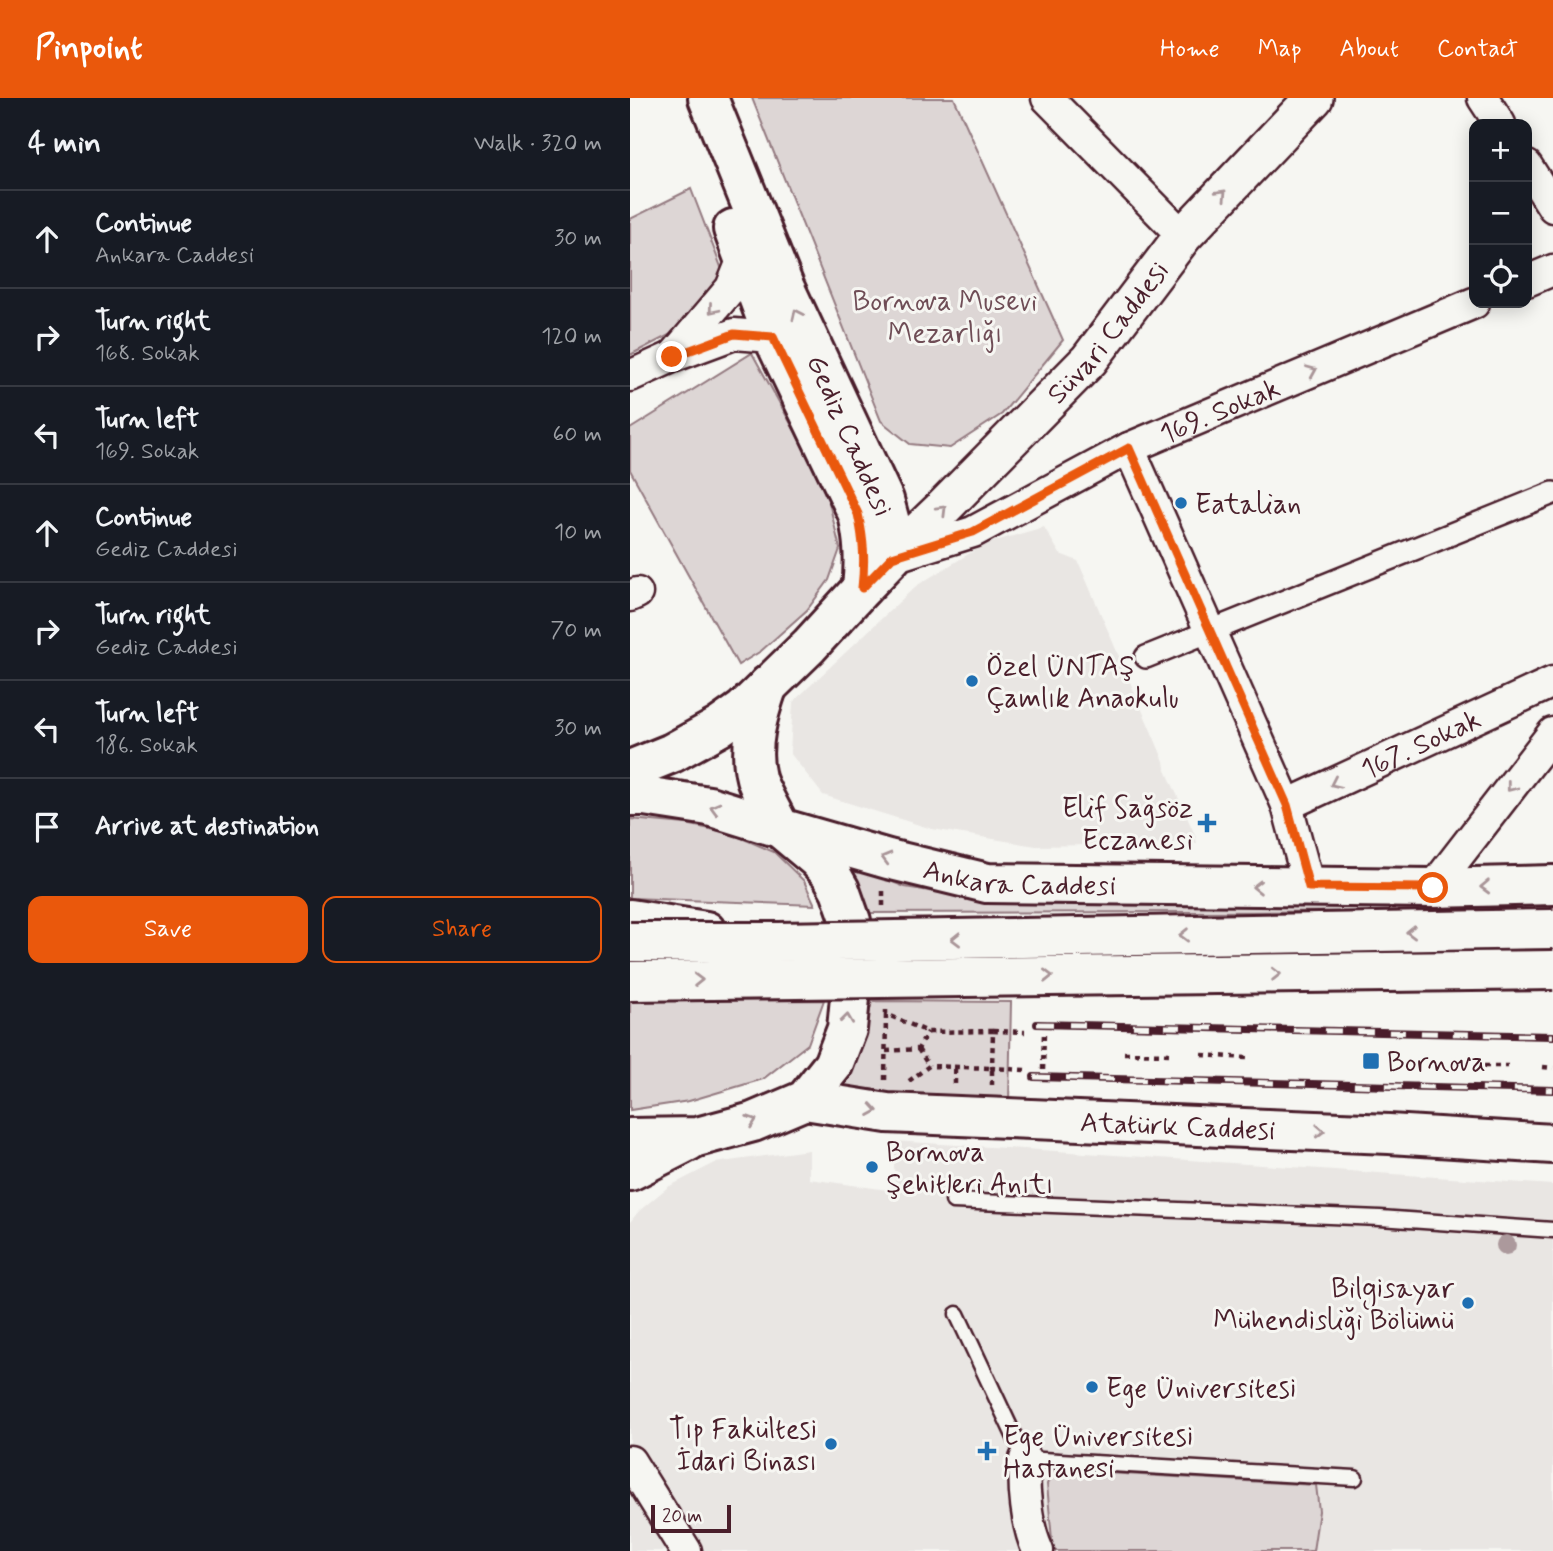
<!DOCTYPE html>
<html lang="en">
<head>
<meta charset="utf-8">
<style>
	:root { --surface:#171b24; --page:#242831; --text:#f1f3f6; --muted:#9ea1a6; --line:#363941; --accent:#ea580c }
	body { margin:0; font-family:Mynerve,sans-serif; background:var(--page); color:var(--text) }
	.controls { position:absolute; right:21px; top:21px; display:grid; overflow:hidden; border-radius:14px; box-shadow:0 4px 18px #0003 }
	.controls button { width:63px; height:63px; display:grid; place-items:center; padding:0; border:0; border-bottom:2px solid var(--line); background:var(--surface); color:var(--text); font:35px sans-serif }
	.scale { position:absolute; left:21px; bottom:18px; width:80px; box-sizing:border-box; padding-left:7px; border:4px solid #4a1f2b; border-top:0; font-size:19px; line-height:24px; white-space:nowrap; color:#4a1f2b; -webkit-text-stroke:5px #f6f6f2; paint-order:stroke }
	.stop { position:absolute; width:21px; height:21px; margin:-16px; border:5px solid #ea580c; border-radius:50%; background:#fff }
	.stop.end { background:#ea580c; border-color:#fff; box-shadow:0 2px 7px #0008 }
	.list { margin:0; padding:0; list-style:none }
	h2 { display:flex; justify-content:space-between; align-items:center; height:91px; margin:0; padding:0 28px; font-size:30px }
	h2 small { font-size:23px; font-weight:400; color:var(--muted) }
	.list li { display:grid; grid-template-columns:46px 1fr auto; gap:21px; align-items:center; box-sizing:border-box; height:98px; padding:0 28px; border-top:2px solid var(--line) }
	.list b { display:block; font-size:26px; white-space:nowrap }
	.list p { margin:0; font-size:23px; white-space:nowrap; color:var(--muted) }
	.list em { font-size:23px; font-style:normal; color:var(--muted) }
	.actions { display:flex; gap:14px; padding:21px 28px }
	.actions a { flex:1; padding:16px 0; border:2px solid var(--accent); border-radius:14px; text-align:center; font-size:24px; color:var(--accent) }
	.actions .main { background:var(--accent); color:#fff }
	.icon { flex:none; width:38px; height:38px; fill:none; stroke:currentColor; stroke-width:2; stroke-linecap:round; stroke-linejoin:round }
	.map { position:relative; flex:none; width:923px; height:1453px; overflow:hidden }
	header { display:flex; align-items:center; gap:42px; box-sizing:border-box; height:98px; padding:0 35px; background:var(--accent); color:#fff }
	header strong { font-size:33px }
	nav { display:flex; gap:38px; margin-inline-start:auto; font-size:24px }
	main { display:flex }
	aside { flex:1; background:var(--surface) }
	.map>svg:first-child { display:block }
	.built { fill:#e9e6e3 }
	.green { fill:#ddd6d5; stroke:#947a80; stroke-width:2 }
	.lines { fill:none; stroke-linecap:round; stroke-linejoin:round }
	.service-casing { stroke:#4a1f2b; stroke-width:19 }
	.pedestrian-casing { stroke:#4a1f2b; stroke-width:26 }
	.minor-casing { stroke:#4a1f2b; stroke-width:35 }
	.tertiary-casing { stroke:#4a1f2b; stroke-width:42 }
	.secondary-casing { stroke:#4a1f2b; stroke-width:44 }
	.primary-casing { stroke:#4a1f2b; stroke-width:44 }
	.motorway-casing { stroke:#4a1f2b; stroke-width:44 }
	.path { stroke:#4a1f2b; stroke-width:4.5; stroke-dasharray:5 5; stroke-linecap:butt }
	.service { stroke:#f6f6f2; stroke-width:14 }
	.pedestrian { stroke:#f6f6f2; stroke-width:21 }
	.minor { stroke:#f6f6f2; stroke-width:30 }
	.tertiary { stroke:#f6f6f2; stroke-width:37 }
	.secondary { stroke:#f6f6f2; stroke-width:38 }
	.primary { stroke:#f6f6f2; stroke-width:38 }
	.motorway { stroke:#f6f6f2; stroke-width:38 }
	.rail-casing { stroke:#4a1f2b; stroke-width:8 }
	.rail { stroke:#f6f6f2; stroke-width:5; stroke-dasharray:16; stroke-linecap:butt }
	.trunk-bridge-casing { stroke:#4a1f2b; stroke-width:44; stroke-linecap:butt }
	.trunk-bridge { stroke:#f6f6f2; stroke-width:38 }
	.tree { fill:#ac999c }
	.oneway { stroke:#a99598 }
	.route { stroke:#ea580c; stroke-width:9 }
	.poi-dot { fill:#1f6fb2; stroke:#f6f6f2; stroke-width:2.5 }
	.labels { text-anchor:middle; stroke-width:6; stroke-linejoin:round; paint-order:stroke }
	.park-label { font-size:28px; fill:#6f4d56; stroke:#f6f6f2 }
	.street-label { font-size:28px; fill:#4a1f2b; stroke:#f6f6f2 }
	.poi-label { font-size:28px; fill:#4a1f2b; stroke:#f6f6f2; text-anchor:start }
</style>
</head>
<body>
<header>
<strong>Pinpoint</strong>
<nav><a>Home</a><a>Map</a><a>About</a><a>Contact</a></nav>
</header>
<main>
<aside>
<h2>4 min<small>Walk · 320 m</small></h2>
<ul class="list">
<li><svg class="icon" aria-label="ahead" viewBox="0 0 24 24"><path d="M12 20V5M6 11l6-6 6 6"/></svg><div><b>Continue</b><p>Ankara Caddesi</p></div><em>30 m</em></li>
<li><svg class="icon" aria-label="right" viewBox="0 0 24 24"><path d="M7 20v-9h11M14 6l5 5-5 5"/></svg><div><b>Turn right</b><p>168. Sokak</p></div><em>120 m</em></li>
<li><svg class="icon" aria-label="left" viewBox="0 0 24 24"><path d="M17 20v-9H6M10 6l-5 5 5 5"/></svg><div><b>Turn left</b><p>169. Sokak</p></div><em>60 m</em></li>
<li><svg class="icon" aria-label="ahead" viewBox="0 0 24 24"><path d="M12 20V5M6 11l6-6 6 6"/></svg><div><b>Continue</b><p>Gediz Caddesi</p></div><em>10 m</em></li>
<li><svg class="icon" aria-label="right" viewBox="0 0 24 24"><path d="M7 20v-9h11M14 6l5 5-5 5"/></svg><div><b>Turn right</b><p>Gediz Caddesi</p></div><em>70 m</em></li>
<li><svg class="icon" aria-label="left" viewBox="0 0 24 24"><path d="M17 20v-9H6M10 6l-5 5 5 5"/></svg><div><b>Turn left</b><p>186. Sokak</p></div><em>30 m</em></li>
<li><svg class="icon" aria-label="arrive" viewBox="0 0 24 24"><path d="M6 21V4h12l-3 4 3 4H6"/></svg><div><b>Arrive at destination</b></div></li>
</ul>
<div class="actions"><a class="main">Save</a><a>Share</a></div>
</aside>
<div class="map">
<svg width="923" height="1453" viewBox="0 0 923 1453">
	<rect width="100%" height="100%" fill="#f6f6f2"/>
	<filter id="ink" filterUnits="userSpaceOnUse"><feTurbulence type="fractalNoise" baseFrequency=".0143" numOctaves="2"/><feDisplacementMap in="SourceGraphic" scale="14" xChannelSelector="R" yChannelSelector="G"/><feConvolveMatrix kernelMatrix="1 2 1 2 8 2 1 2 1" color-interpolation-filters="sRGB"/></filter>
	<g filter="url(#ink)">
		<!-- built -->
		<g class="built">
			<path d="M414,429L430,456L448,463L534,663L535,670L565,737L567,745L406,748L302,731L193,697L160,655L163,604L286,488L355,446Z"/>
			<path d="M263,1043L426,1053L923,1087V1453H0V1124L9,1113L38,1089L85,1065L179,1052V1081L265,1093Z"/>
		</g>
		<!-- green -->
		<g class="green">
			<path d="M122,0H324L433,242L372,316L320,350L280,346L251,323Z"/>
			<path d="M61,91L96,182L51,231L0,257V121Z"/>
			<path d="M122,255L166,335L198,400L210,451L199,482L177,512L131,553L108,567L0,372V331Z"/>
			<path d="M0,721L56,726L100,735L144,754L174,783L185,807L0,800Z"/>
			<path d="M213,764L275,789L349,801L923,799V813L234,815Z"/>
			<path d="M194,902L178,946L133,981L59,1003L0,1012V903Z"/>
			<path d="M242,903L381,904L379,1005L210,991L234,939Z"/>
			<path d="M425,1372L686,1387L689,1413L683,1453H423L417,1386Z"/>
		</g>
		<g class="lines">
			<defs>
				<g id="service">
					<path d="M821,853L923,852"/>
					<path d="M323,1103L750,1120L923,1132"/>
					<path d="M327,1216L395,1361L725,1380"/>
				</g>
				<path id="pedestrian" d="M516,559L923,395"/>
				<g id="minor">
					<path d="M417,0L553,138"/>
					<path d="M853,0L870,26"/>
					<path d="M897,68L923,109"/>
					<path d="M897,183L923,172"/>
					<path d="M45,256L101,190L114,158"/>
					<path d="M0,278L42,259L104,236L143,239"/>
					<path d="M499,350L657,707L679,789"/>
					<path id="s1" d="M263,459L343,434L499,350L844,205"/>
					<path d="M0,498L7,495"/>
					<path id="s2" d="M657,707L923,584"/>
					<path d="M803,790L923,635"/>
					<path d="M395,1361C393,1389 396,1427 408,1453"/>
					<path d="M0,1363L56,1453"/>
				</g>
				<g id="tertiary">
					<path id="s3" d="M262,459L311,412L459,262L553,138L684,0"/>
				</g>
				<g id="secondary">
					<path d="M103,131L143,239L228,416C234,443 235,463 232,490"/>
					<path id="s4" d="M138,587C128,616 118,648 126,680C129,692 144,717 150,730L258,761L357,785L803,790L923,787"/>
					<path d="M0,672L42,655L89,629L113,612L179,548L232,490L262,459L264,439L254,402L154,188L78,0"/>
					<path id="s5" d="M175,1002L257,1015L759,1036L923,1046"/>
				</g>
				<g id="primary">
					<path d="M0,698H14L79,708L150,730L187,761L201,776L210,792L221,823L224,858L217,931L203,967L175,1002L123,1024L67,1039L0,1040"/>
					<path d="M0,1073L59,1043"/>
				</g>
				<path id="motorway" d="M0,821L76,833"/>
			</defs>
			<!-- service casing -->
			<use href="#service" class="service-casing"/>
			<!-- pedestrian casing -->
			<use href="#pedestrian" class="pedestrian-casing"/>
			<!-- minor casing -->
			<use href="#minor" class="minor-casing"/>
			<!-- tertiary casing -->
			<use href="#tertiary" class="tertiary-casing"/>
			<!-- secondary casing -->
			<use href="#secondary" class="secondary-casing"/>
			<!-- primary casing -->
			<use href="#primary" class="primary-casing"/>
			<!-- motorway casing -->
			<use href="#motorway" class="motorway-casing"/>
			<!-- path -->
			<g class="path">
				<path d="M253,793V812"/>
				<path d="M256,912V916L298,934L363,933"/>
				<path d="M288,951L299,968"/>
				<path d="M256,953L288,951L298,934"/>
				<path d="M494,955L540,956"/>
				<path d="M572,957L617,960"/>
				<path d="M834,968H878"/>
				<path d="M913,969L923,970"/>
				<path d="M395,972L362,970L363,933L395,934"/>
				<path d="M413,972L414,934"/>
				<path d="M255,982L256,916"/>
				<path d="M279,983L299,968L362,970V989"/>
				<path d="M325,986V970"/>
			</g>
			<!-- service -->
			<use href="#service" class="service"/>
			<!-- pedestrian -->
			<use href="#pedestrian" class="pedestrian"/>
			<!-- minor -->
			<use href="#minor" class="minor"/>
			<!-- tertiary -->
			<use href="#tertiary" class="tertiary"/>
			<!-- secondary -->
			<use href="#secondary" class="secondary"/>
			<!-- primary -->
			<use href="#primary" class="primary"/>
			<!-- motorway -->
			<use href="#motorway" class="motorway"/>
			<defs>
				<g id="rail">
					<path d="M407,926L923,938"/>
					<path d="M404,979L923,992"/>
				</g>
			</defs>
			<!-- rail casing -->
			<use href="#rail" class="rail-casing"/>
			<!-- rail -->
			<use href="#rail" class="rail"/>
			<defs>
				<g id="trunk-bridge">
					<path d="M0,844H148L923,831"/>
					<path d="M0,883L923,872"/>
				</g>
			</defs>
			<!-- trunk-bridge casing -->
			<use href="#trunk-bridge" class="trunk-bridge-casing"/>
			<!-- trunk-bridge -->
			<use href="#trunk-bridge" class="trunk-bridge"/>
		</g>
		<!-- trees -->
		<circle class="tree" cx="876" cy="1147" r="10"/>
		<!-- one-way arrows -->
		<defs><path id="oneway-chevron" d="M-2-3.5L2.5 0L-2 3.5" fill="none" stroke-width="1.6" stroke-linecap="round" stroke-linejoin="round" transform="scale(1.75)"/></defs>
		<g class="oneway">
			<use href="#oneway-chevron" transform="translate(592 96) rotate(-46)"/>
			<use href="#oneway-chevron" transform="translate(83 211) rotate(130)"/>
			<use href="#oneway-chevron" transform="translate(167 216) rotate(-115)"/>
			<use href="#oneway-chevron" transform="translate(682 273) rotate(-23)"/>
			<use href="#oneway-chevron" transform="translate(312 412) rotate(-45)"/>
			<use href="#oneway-chevron" transform="translate(705 685) rotate(155)"/>
			<use href="#oneway-chevron" transform="translate(881 689) rotate(128)"/>
			<use href="#oneway-chevron" transform="translate(85 710) rotate(-165)"/>
			<use href="#oneway-chevron" transform="translate(256 760) rotate(-165)"/>
			<use href="#oneway-chevron" transform="translate(627 789) rotate(-179)"/>
			<use href="#oneway-chevron" transform="translate(855 789) rotate(178)"/>
			<use href="#oneway-chevron" transform="translate(781 834) rotate(179)"/>
			<use href="#oneway-chevron" transform="translate(554 837) rotate(179)"/>
			<use href="#oneway-chevron" transform="translate(326 841) rotate(179)"/>
			<use href="#oneway-chevron" transform="translate(646 876) rotate(-1)"/>
			<use href="#oneway-chevron" transform="translate(418 878) rotate(-1)"/>
			<use href="#oneway-chevron" transform="translate(68 882) rotate(-1)"/>
			<use href="#oneway-chevron" transform="translate(217 921) rotate(-83)"/>
			<use href="#oneway-chevron" transform="translate(243 1012) rotate(9)"/>
			<use href="#oneway-chevron" transform="translate(122 1023) rotate(-19)"/>
			<use href="#oneway-chevron" transform="translate(690 1033) rotate(2)"/>
		</g>
	</g>
	<g class="lines" filter="url(#ink)">
		<!-- route -->
		<path class="route" d="M42,259L104,236L143,239L228,416C234,443 235,463 232,490L262,459L343,434L499,350L657,707L679,789L803,790"/>
	</g>
	<!-- markers -->
	<g class="poi-dot">
		<circle cx="551" cy="405" r="7"/>
		<circle cx="342" cy="583" r="7"/>
		<path d="M573.5 714.5h7v7h7v7h-7v7h-7v-7h-7v-7h7z"/>
		<rect x="732" y="954" width="18" height="18" rx="3.5"/>
		<circle cx="242" cy="1069" r="7"/>
		<circle cx="838" cy="1205" r="7"/>
		<circle cx="462" cy="1289" r="7"/>
		<circle cx="201" cy="1346" r="7"/>
		<path d="M353.5 1342.5h7v7h7v7h-7v7h-7v-7h-7v-7h7z"/>
	</g>
	<g class="labels">
		<!-- park labels -->
		<g class="park-label">
			<text x="315" y="212">Bornova Musevi<tspan x="315" dy="32">Mezarlığı</tspan></text>
		</g>
		<!-- street labels -->
		<g class="street-label">
			<text dy="10" stroke="none"><textPath href="#s3" startOffset="312">Süvari Caddesi</textPath></text>
			<text dy="10" stroke="none"><textPath href="#s1" startOffset="359">169. Sokak</textPath></text>
			<text transform="translate(221 337) rotate(66)" y="10">Gediz Caddesi</text>
			<text dy="10" stroke="none"><textPath href="#s2" startOffset="147">167. Sokak</textPath></text>
			<text dy="10" stroke="none"><textPath href="#s4" startOffset="397">Ankara Caddesi</textPath></text>
			<text dy="10" stroke="none"><textPath href="#s5" startOffset="374">Atatürk Caddesi</textPath></text>
		</g>
		<!-- poi labels -->
		<g class="poi-label">
			<text x="565" y="415">Eatalian</text>
			<text x="356" y="577">Özel ÜNTAŞ<tspan x="356" dy="32">Çamlık Anaokulu</tspan></text>
			<text x="563" y="719" text-anchor="end">Elif Sağsöz<tspan x="563" dy="32">Eczanesi</tspan></text>
			<text x="757" y="973">Bornova</text>
			<text x="256" y="1063">Bornova<tspan x="256" dy="32">Şehitleri Anıtı</tspan></text>
			<text x="824" y="1199" text-anchor="end">Bilgisayar<tspan x="824" dy="32">Mühendisliği Bölümü</tspan></text>
			<text x="476" y="1299">Ege Üniversitesi</text>
			<text x="187" y="1340" text-anchor="end">Tıp Fakültesi<tspan x="187" dy="32">İdari Binası</tspan></text>
			<text x="373" y="1347">Ege Üniversitesi<tspan x="373" dy="32">Hastanesi</tspan></text>
		</g>
	</g>
</svg>
<div class="controls">
<button>+</button>
<button>−</button>
<button><svg class="icon" aria-label="locate" viewBox="0 0 24 24"><circle cx="12" cy="12" r="6"/><path d="M12 2v4M12 18v4M2 12h4M18 12h4"/></svg></button>
</div>
<div class="scale">20 m</div>
<div class="stop" style="left:803px;top:790px"></div>
<div class="stop end" style="left:42px;top:259px"></div>
</div>
</main>
</body>
</html>
